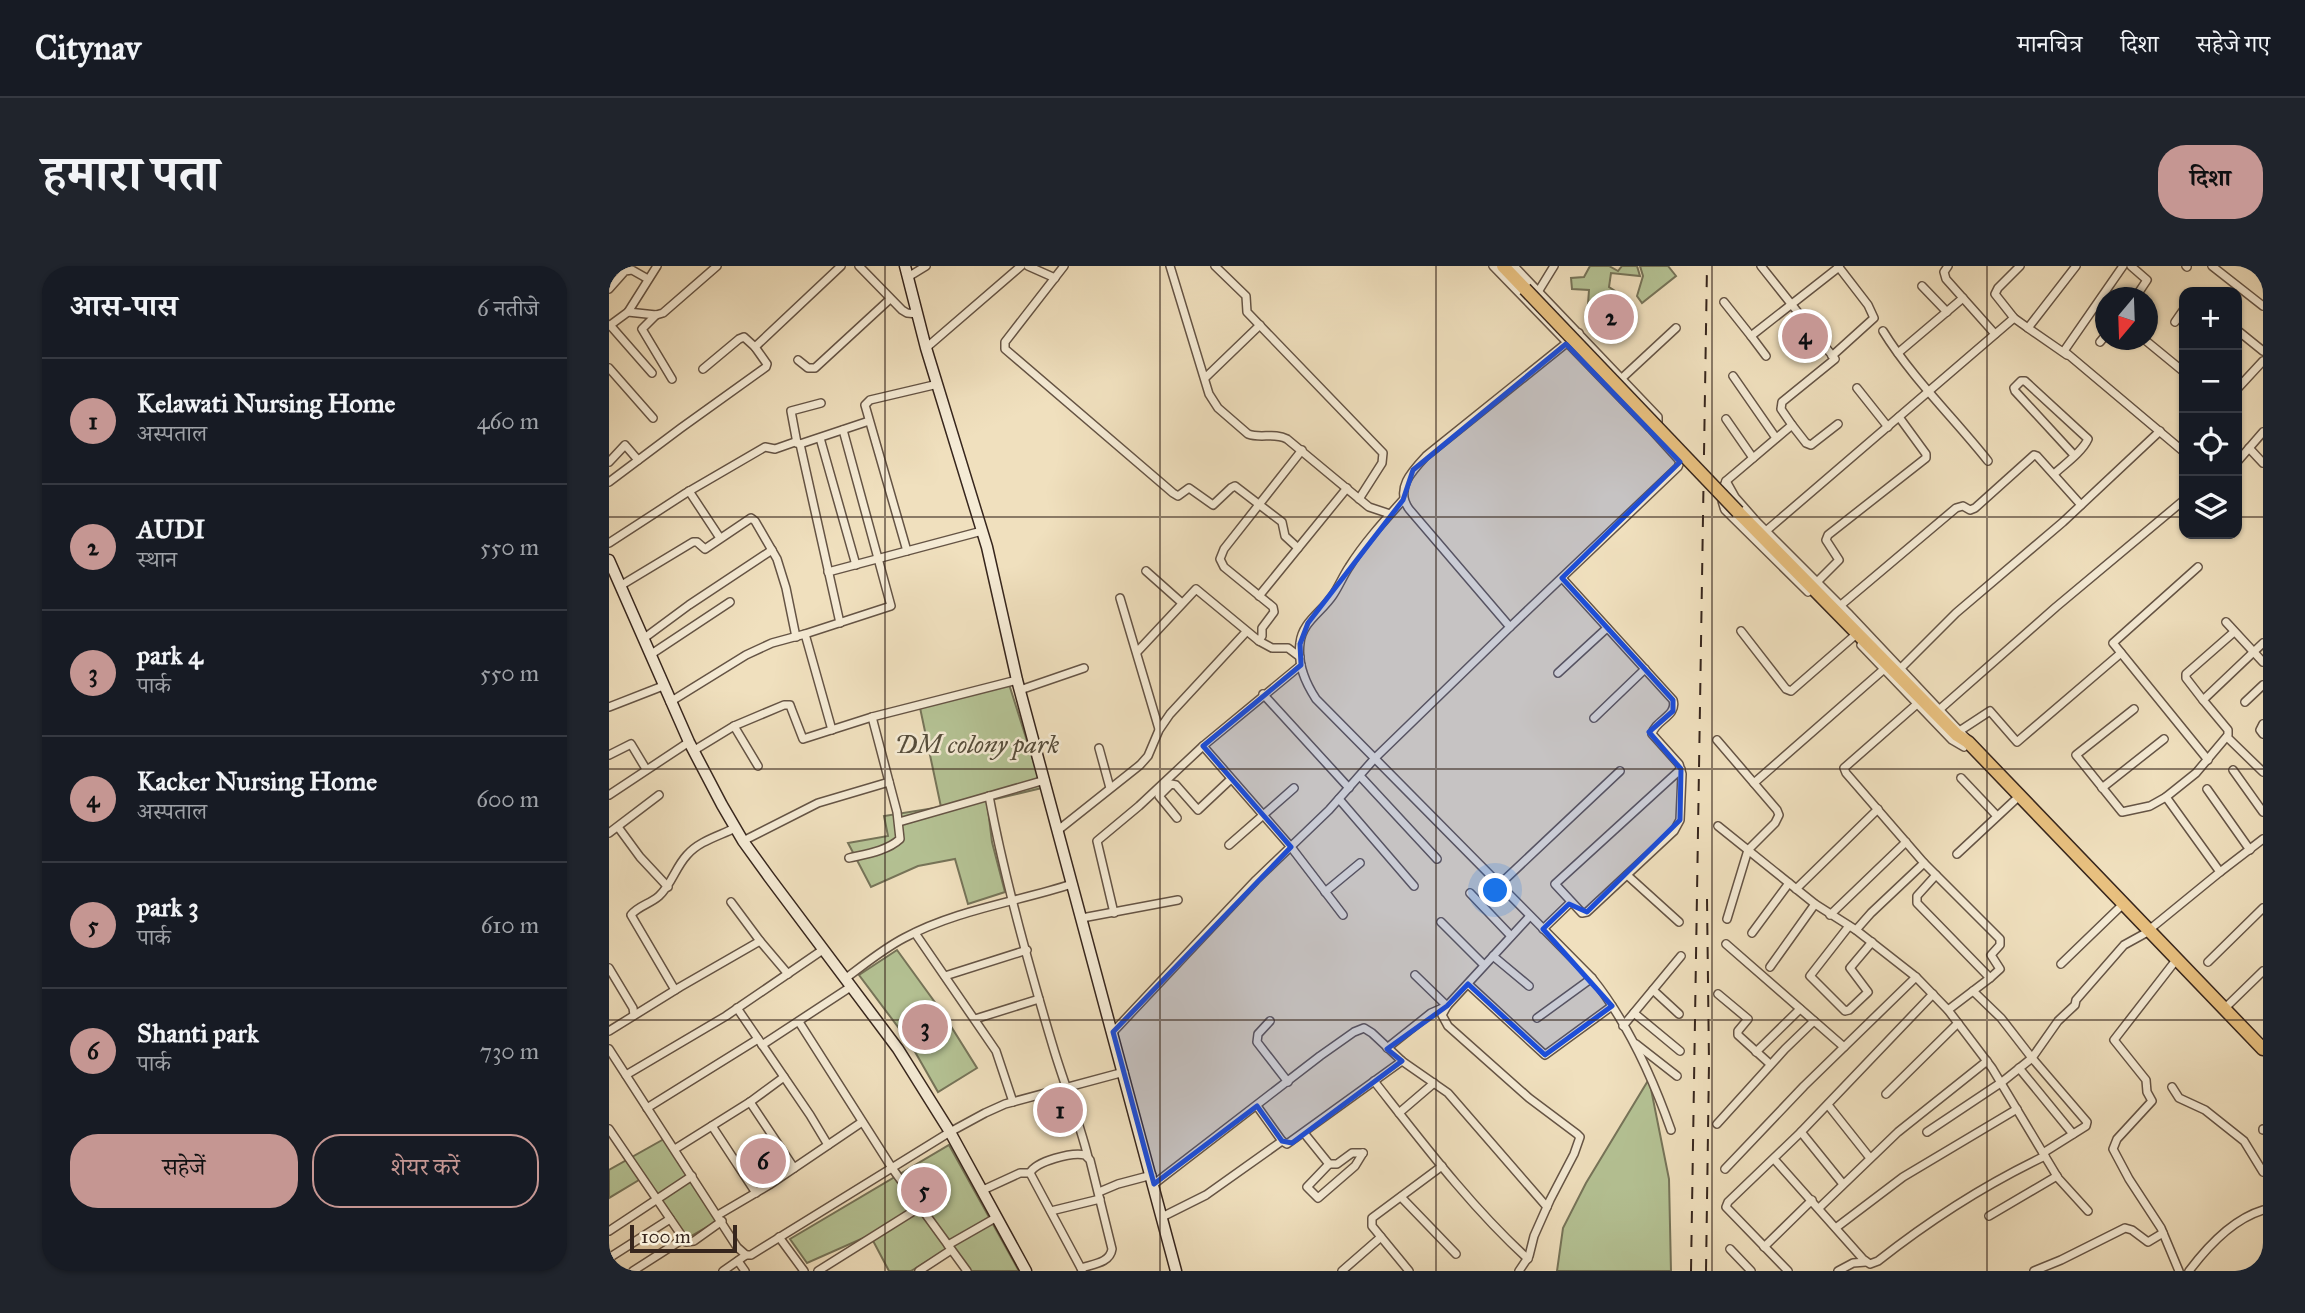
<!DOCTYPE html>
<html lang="hi">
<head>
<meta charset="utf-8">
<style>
	:root { --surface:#171b24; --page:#20242c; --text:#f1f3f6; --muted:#9ea1a6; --line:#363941; --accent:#c59692 }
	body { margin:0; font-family:"IM FELL Great Primer","Noto Serif Devanagari",serif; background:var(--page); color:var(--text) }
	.controls { position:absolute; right:21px; top:21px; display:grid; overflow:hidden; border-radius:14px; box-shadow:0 2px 5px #0004 }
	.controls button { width:63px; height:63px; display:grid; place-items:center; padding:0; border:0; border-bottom:2px solid var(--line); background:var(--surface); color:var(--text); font:35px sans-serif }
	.compass { position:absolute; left:1486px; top:21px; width:63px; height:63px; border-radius:50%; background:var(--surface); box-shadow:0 2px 5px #0004; rotate:199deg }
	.scale { position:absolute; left:21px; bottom:18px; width:107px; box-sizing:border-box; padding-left:7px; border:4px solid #37261d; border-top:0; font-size:19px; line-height:24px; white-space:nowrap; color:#37261d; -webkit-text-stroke:5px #f5ebd5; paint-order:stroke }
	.you { position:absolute; left:887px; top:625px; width:24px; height:24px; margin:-18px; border:5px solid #fff; border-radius:50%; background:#1a73e8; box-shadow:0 0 0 10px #1a73e833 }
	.badge { display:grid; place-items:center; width:46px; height:46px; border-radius:50%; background:var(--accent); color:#111; font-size:23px; font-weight:700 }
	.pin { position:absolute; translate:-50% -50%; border:4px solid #fff; box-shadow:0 2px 7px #0006 }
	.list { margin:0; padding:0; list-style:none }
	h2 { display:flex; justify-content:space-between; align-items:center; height:91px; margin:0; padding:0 28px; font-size:30px }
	h2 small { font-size:23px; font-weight:400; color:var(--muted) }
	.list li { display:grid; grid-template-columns:46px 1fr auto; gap:21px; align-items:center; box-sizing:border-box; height:126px; padding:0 28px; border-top:2px solid var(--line) }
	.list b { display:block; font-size:26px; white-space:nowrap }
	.list p { margin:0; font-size:23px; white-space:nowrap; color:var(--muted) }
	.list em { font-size:23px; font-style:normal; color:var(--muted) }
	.actions { display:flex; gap:14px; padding:21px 28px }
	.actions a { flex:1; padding:16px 0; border:2px solid var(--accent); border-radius:28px; text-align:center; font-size:24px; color:var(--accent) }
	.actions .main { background:var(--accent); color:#111 }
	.icon { flex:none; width:38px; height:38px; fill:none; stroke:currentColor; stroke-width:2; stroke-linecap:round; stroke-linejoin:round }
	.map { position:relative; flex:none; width:1654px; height:1005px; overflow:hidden; border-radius:28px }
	header { display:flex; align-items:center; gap:42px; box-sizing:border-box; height:98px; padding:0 35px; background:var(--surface); border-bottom:2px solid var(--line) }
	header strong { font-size:33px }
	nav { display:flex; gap:38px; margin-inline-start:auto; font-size:24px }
	.intro { display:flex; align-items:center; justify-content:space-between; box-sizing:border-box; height:168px; padding:0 42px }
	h1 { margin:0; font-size:49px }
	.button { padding:18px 32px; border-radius:28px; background:var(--accent); color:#111; font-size:24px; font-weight:700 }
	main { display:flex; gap:42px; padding:0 42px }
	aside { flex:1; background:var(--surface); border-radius:28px; box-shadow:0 2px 5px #0004 }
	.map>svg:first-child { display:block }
	.green { fill:#b5c395; stroke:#767459; stroke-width:2 }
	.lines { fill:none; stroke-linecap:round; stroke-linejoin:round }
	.street-casing { stroke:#655445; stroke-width:10 }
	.secondary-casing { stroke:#37261d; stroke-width:13 }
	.primary-casing { stroke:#37261d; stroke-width:15 }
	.street { stroke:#f5ebd5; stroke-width:7 }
	.secondary { stroke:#f5ebd5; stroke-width:10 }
	.primary { stroke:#e8c07f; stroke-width:12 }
	.rail { stroke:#37261d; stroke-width:2; stroke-dasharray:12 12; stroke-linecap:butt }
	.primary-bridge-casing { stroke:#37261d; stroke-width:15; stroke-linecap:butt }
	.primary-bridge { stroke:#e8c07f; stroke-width:12 }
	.marked { fill:#1d4ed8; fill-opacity:0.2; stroke:#1d4ed8; stroke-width:5; stroke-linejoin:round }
	.grid { fill:none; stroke:#37261d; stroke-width:2; stroke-opacity:0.55 }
	.labels { text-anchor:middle; stroke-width:5; stroke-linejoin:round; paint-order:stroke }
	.park-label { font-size:26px; font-style:italic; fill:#564d3b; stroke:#f5ebd5 }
</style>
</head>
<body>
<header>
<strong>Citynav</strong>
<nav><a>मानचित्र</a><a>दिशा</a><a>सहेजे गए</a></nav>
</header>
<div class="intro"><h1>हमारा पता</h1><a class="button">दिशा</a></div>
<main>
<aside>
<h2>आस-पास<small>6 नतीजे</small></h2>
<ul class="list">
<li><span class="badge">1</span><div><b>Kelawati Nursing Home</b><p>अस्पताल</p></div><em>460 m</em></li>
<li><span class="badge">2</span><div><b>AUDI</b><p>स्थान</p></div><em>550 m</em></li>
<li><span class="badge">3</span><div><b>park 4</b><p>पार्क</p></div><em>550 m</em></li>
<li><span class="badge">4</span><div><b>Kacker Nursing Home</b><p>अस्पताल</p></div><em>600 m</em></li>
<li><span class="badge">5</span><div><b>park 3</b><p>पार्क</p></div><em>610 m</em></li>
<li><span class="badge">6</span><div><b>Shanti park</b><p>पार्क</p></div><em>730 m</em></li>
</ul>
<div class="actions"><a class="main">सहेजें</a><a>शेयर करें</a></div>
</aside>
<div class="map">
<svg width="1654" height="1005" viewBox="0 0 1654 1005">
	<rect width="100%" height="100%" fill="#f0e0be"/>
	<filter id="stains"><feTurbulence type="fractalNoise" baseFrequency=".00286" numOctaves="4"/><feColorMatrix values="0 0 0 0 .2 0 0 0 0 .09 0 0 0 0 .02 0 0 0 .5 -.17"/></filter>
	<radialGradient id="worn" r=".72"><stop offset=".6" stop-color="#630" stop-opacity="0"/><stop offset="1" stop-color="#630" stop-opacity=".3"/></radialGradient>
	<!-- green -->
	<g class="green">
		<path d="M981,0H1000L1009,5L1013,0H1028L1031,10L1002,7L1000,21L1011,28L987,48L979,38L980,24L963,23L962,12L975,11Z"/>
		<path d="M1031,0H1059L1067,10L1033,37L1028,30L1034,10Z"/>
		<path d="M399,415L433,522L378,535L383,576L396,626L359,638L346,593L309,600L262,621L239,577L279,570L275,550L332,541L310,437Z"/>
		<path d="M288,684L333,746L368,802L329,826L301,777L250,709Z"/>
		<path d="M1040,813L1060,913L1062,1005H948L954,962L977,917Z"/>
		<path d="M55,873L108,955L77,973L35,911L0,932V904Z"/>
		<path d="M162,873L178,898L161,906L148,917L138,906L132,891Z"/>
		<path d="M340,879L410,1005H357L338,983L302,1005H280L261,969L198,997L181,973Z"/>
	</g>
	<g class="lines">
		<defs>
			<g id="street">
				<path d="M250,0L293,44L298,47L309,48"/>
				<path d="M419,0L446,12"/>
				<path d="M455,0L396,76V83L564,227L569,230L580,222L604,239L622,222L626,220L673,256L676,270L689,282"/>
				<path d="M561,0L600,128L609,142L639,168C652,173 665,166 678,173L760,241L781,248"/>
				<path d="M606,0L637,30L638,46L774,187L773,197L750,233"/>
				<path d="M884,0L1040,161L1043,162L1049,156V151L905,0"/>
				<path d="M1152,0L1226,93L1173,136L1172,143L1183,159L1117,215C1112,226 1111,233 1116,244L1199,326"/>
				<path d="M1339,0L1335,6L1337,13L1386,68"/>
				<path d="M1411,0L1389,22L1386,28L1405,52L1419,62L1467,0"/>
				<path d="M1514,0L1455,85L1575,186"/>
				<path d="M1522,0L1538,14L1526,32"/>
				<path d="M1577,0L1578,1"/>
				<path d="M1603,0L1654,40"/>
				<path d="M299,11L317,0"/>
				<path d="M1313,20L1338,46"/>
				<path d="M0,23L16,5L23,4L39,13"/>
				<path d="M929,26L945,0"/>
				<path d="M1115,36L1142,70"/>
				<path d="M19,46L48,0"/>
				<path d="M47,49L33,63L63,113"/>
				<path d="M1566,56L1575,43"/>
				<path d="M1,59L43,107"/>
				<path d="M0,60L19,46L47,49L54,47L108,0"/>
				<path d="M1419,62L1458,89"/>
				<path d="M1628,64L1654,85"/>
				<path d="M1274,65C1303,112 1345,152 1379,195"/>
				<path d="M1536,74L1575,106"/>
				<path d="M1491,76L1496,70"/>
				<path d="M146,81L232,0"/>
				<path d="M317,82L412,0"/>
				<path d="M1289,87L1354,32"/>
				<path d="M1157,90L1142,70L1230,1"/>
				<path d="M1223,90L1265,52L1259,39L1229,0"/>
				<path d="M189,94L199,102H206L281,33"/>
				<path d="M0,102L44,152"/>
				<path d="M1124,110L1167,172"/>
				<path d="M596,112L651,59"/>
				<path d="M1012,113L1067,62"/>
				<path d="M1248,122L1279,161"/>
				<path d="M1628,123L1654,95"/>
				<path d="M1117,153L1144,192"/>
				<path d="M1183,159L1197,177L1202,179L1229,158"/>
				<path d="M211,172L247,299"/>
				<path d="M188,177L182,145L212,137"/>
				<path d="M191,178L231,357"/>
				<path d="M1640,182L1654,197"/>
				<path d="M0,196L16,179L29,194"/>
				<path d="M1628,196L1654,166"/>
				<path d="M1445,208C1456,198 1473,186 1479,173L1416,115H1412L1405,122L1406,125L1465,189"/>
				<path d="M1117,215L1126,231L1148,256L1239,347L1357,472"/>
				<path d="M0,216L72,162L157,101L158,98L146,81L135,71L130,73L94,103"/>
				<path d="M80,225L111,272"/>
				<path d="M794,234C775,255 755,277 740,301C734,310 730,320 724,329C713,346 693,356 691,377C688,398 696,416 707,433L983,712C1019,757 1043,810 1062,864"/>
				<path d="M1157,265L1405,52"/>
				<path d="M0,277L77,227L156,181L166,183L186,176L191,178L260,155"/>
				<path d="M298,285L256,139L261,134L329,118"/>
				<path d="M1589,301L1504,377L1599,494"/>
				<path d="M537,305L573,337"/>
				<path d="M219,306L373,265"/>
				<path d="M953,312L1064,434C1069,450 1046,454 1043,468L1070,498L1073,508L1071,554L1065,565L978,646L973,647L946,618L1072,503"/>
				<path d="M1208,316L1230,294L1217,274L1219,269L1317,192V188L1290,151"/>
				<path d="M11,320L84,276H88L96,283L142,252L146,255L168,293L177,322L187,371"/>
				<path d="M650,330L738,222"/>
				<path d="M511,332L550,463"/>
				<path d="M1232,339L1347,242L1354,240L1361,244L1366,242L1425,189L1428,190L1472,239"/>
				<path d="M1617,356L1654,396"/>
				<path d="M901,361L1069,201L1071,196L1069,193L1040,161"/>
				<path d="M1132,365L1177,423L1182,425L1244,371"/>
				<path d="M196,368L223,464"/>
				<path d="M34,373L80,339L163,284"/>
				<path d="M650,375L653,370V362L665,346L664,341L615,301L611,293L615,283L693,184"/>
				<path d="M1252,379L1343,474L1355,481"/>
				<path d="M528,386L587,323L650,375L663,382H679L691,391"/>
				<path d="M41,389L121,336"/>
				<path d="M692,399L594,480L682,581L734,649"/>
				<path d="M1292,402L1347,347L1454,256L1551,165"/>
				<path d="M949,407L998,362"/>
				<path d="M411,424L475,402"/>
				<path d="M654,428L740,522"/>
				<path d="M1594,434L1577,412V408L1625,366"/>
				<path d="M61,436L137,389L163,377L196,368L282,340L234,164"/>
				<path d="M1636,436L1654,419"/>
				<path d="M0,441L54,420"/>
				<path d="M1331,443L1447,341L1575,234"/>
				<path d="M1525,443L1467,489L1513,546L1541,540L1557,531"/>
				<path d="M985,452L1036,403"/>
				<path d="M1654,458L1651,464L1654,468"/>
				<path d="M125,460L149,500"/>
				<path d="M1352,464L1381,445L1408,476L1512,387"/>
				<path d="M1618,471L1654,506"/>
				<path d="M1108,474L1168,544L1170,549L1166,557L1139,584L1118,653"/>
				<path d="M490,482L501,522"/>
				<path d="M84,485L125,460L175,439H181L182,442L194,473L263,451L408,414"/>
				<path d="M0,489L22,478L37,503"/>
				<path d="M1624,504L1654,546"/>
				<path d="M751,510L828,593"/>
				<path d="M1352,512L1388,550"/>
				<path d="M1145,517L1274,404"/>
				<path d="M1493,522L1555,473"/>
				<path d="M1598,523L1641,584"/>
				<path d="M0,529L80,476"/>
				<path d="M380,530C396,616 420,701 445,784C456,820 470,855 479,891"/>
				<path d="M730,533L805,620"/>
				<path d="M568,552L550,530L562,518L567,519L589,544L622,513"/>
				<path d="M290,556L436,514"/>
				<path d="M1109,560L1206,638L1247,664L1307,711L1339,744L1383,802L1449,912L1479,945"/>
				<path d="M9,561L31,591L59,621"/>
				<path d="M448,565L531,499L539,490L550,464L561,448L637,366"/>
				<path d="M0,567L50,529"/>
				<path d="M134,575L209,537L280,516"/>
				<path d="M620,579L685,522"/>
				<path d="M1348,588L1406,534"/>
				<path d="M240,592C257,588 278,585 291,573L288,546L263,451"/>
				<path d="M1315,597L1391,673V679L1382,689L1391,703L1381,712"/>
				<path d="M1611,606L1654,573"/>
				<path d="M1018,609L1070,656"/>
				<path d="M1327,609L1308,630V637L1381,712L1339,744"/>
				<path d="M890,619L1011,505"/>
				<path d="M1187,623L1269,543"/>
				<path d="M716,626L751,597"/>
				<path d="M861,627L902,670"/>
				<path d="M122,636L151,675L179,708"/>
				<path d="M505,647L488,575L530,540L594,480"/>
				<path d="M1221,649L1297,576"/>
				<path d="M473,652L569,634"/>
				<path d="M832,656L875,699"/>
				<path d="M1240,660L1201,710L1236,745L1240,744L1259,726L1241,702L1263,676"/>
				<path d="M934,663L962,636"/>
				<path d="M1247,664L1262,647L1315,597L1237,507L1235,502L1308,438"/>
				<path d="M306,667L387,785L404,836"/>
				<path d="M1143,667L1180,617"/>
				<path d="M1117,678L1235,781"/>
				<path d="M884,690L920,720"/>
				<path d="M1599,696L1654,642"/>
				<path d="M1452,698L1510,642"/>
				<path d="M1564,698L1505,774L1537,814L1538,826L1543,835L1508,873L1504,883L1520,913L1552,962L1570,1005"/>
				<path d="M1161,701L1206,638"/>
				<path d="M0,702L24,742L25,749"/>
				<path d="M336,710L418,684"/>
				<path d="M237,712C256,698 274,683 295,672C347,644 407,636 463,618"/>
				<path d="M859,718L936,789L1003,740"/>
				<path d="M66,724L22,649C29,640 41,638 50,630C63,618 66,602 78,589C90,575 110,570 126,562"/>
				<path d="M1044,724L1070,748"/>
				<path d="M1364,725L1392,752L1423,792L1478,856L1477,860L1434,887"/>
				<path d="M1109,728L1139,753L1129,765V769L1161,798"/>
				<path d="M128,742L201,849L219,879"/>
				<path d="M1615,743L1654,705"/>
				<path d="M1025,747L1071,785"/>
				<path d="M928,752L983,712"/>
				<path d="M366,753L430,733"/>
				<path d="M661,755L649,768L648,776L679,816"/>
				<path d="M190,756L283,902L358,1005"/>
				<path d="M1014,760L1072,690"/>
				<path d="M0,765L71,721L151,675"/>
				<path d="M504,766L647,614L720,544L766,492L901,361L800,243C786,223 802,206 817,190L970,67"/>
				<path d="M1027,778L1068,810"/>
				<path d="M153,779L243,720"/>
				<path d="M778,782L822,747L838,740L806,709"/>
				<path d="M0,783L128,981L137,989H142L341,866L376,847L396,838L515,806"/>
				<path d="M1147,786L1191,743"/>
				<path d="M1410,802L1464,868"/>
				<path d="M17,809L117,750L215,683"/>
				<path d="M765,815C813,876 861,940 919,993"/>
				<path d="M1563,821L1570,832L1596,844L1635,875L1654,906"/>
				<path d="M1277,828L1349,757"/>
				<path d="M141,836L185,902"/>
				<path d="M1219,839L1261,892"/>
				<path d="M648,840L673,875L678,878L793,795"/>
				<path d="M38,842L149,773"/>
				<path d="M790,847L825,817"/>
				<path d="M1108,858L1176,783L1205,755"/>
				<path d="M103,860L147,927"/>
				<path d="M0,863L77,976L85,975L113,955"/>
				<path d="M1654,864V863"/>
				<path d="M1318,866L1393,816L1423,792L1449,755L1466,739L1467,734L1515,679L1535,668L1611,606L1557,531L1587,507L1619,469V464L1594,434L1654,377"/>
				<path d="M695,867L720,898H728L743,887H754"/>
				<path d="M66,883L141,836L175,811"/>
				<path d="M1165,893L1254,993L1261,998L1269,995C1321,954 1375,919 1436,890"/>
				<path d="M720,898L698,921L709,932L746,900L754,887"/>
				<path d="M1116,903L1195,820L1307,711"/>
				<path d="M421,907C427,895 463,886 476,889L481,894L503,983C501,997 484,998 472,1002"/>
				<path d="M545,918L711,790L745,766L755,762L763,767L793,795L839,827L938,941"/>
				<path d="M1234,918L1192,866L1324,728"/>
				<path d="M374,924L411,907H421L473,1004"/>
				<path d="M490,926L509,918L543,909"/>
				<path d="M792,931L847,988"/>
				<path d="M1210,942L1289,866L1378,795"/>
				<path d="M442,945L491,933"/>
				<path d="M109,949L160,919L253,856"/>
				<path d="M1380,950L1448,910"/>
				<path d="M553,951L597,929L673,875"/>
				<path d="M1228,961L1294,911L1408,843"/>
				<path d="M0,965L83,910"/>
				<path d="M170,971L195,1005"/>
				<path d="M339,979L388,951"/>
				<path d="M1155,981L1203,934"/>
				<path d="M1121,983L1142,1005"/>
				<path d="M0,992L61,953"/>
				<path d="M129,995L136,1005"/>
				<path d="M24,1005L74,973"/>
				<path d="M114,1005L137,989"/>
				<path d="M209,1005L311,941"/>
				<path d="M310,1005L342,984"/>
				<path d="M733,1005L772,971"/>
				<path d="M800,1005L763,960V952L833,900"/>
				<path d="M910,1005L920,990L925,970L941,934L965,888L971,871L968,868L920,832L839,760L833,749L838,740L921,650"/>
				<path d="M1179,1005L1117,941L1119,936L1192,866"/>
				<path d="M1229,1005L1244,997L1257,996"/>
				<path d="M1425,1005L1452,994L1516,962L1523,964L1539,976L1554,967"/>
				<path d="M1580,1005C1598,981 1624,953 1654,944"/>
			</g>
			<g id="secondary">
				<path d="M296,0L317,82L378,281L408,414L567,1005"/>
				<path d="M0,294L80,476L113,539L134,575L160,611L289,783L341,866L417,1005"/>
			</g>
			<g id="primary">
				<path d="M894,0L916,23"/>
				<path d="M1129,246L1348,469L1359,476L1654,783"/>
			</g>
		</defs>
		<!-- street casing -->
		<use href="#street" class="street-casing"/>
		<!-- secondary casing -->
		<use href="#secondary" class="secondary-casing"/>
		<!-- primary casing -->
		<use href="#primary" class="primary-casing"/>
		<!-- street -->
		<use href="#street" class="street"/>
		<!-- secondary -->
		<use href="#secondary" class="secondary"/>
		<!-- primary -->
		<use href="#primary" class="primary"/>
		<!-- rail -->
		<g class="rail">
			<path d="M1082,1005L1098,0"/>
			<path d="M1097,1005L1100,797L1098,633"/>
		</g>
		<defs>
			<path id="primary-bridge" d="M916,23L1129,246"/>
		</defs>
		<!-- primary-bridge casing -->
		<use href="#primary-bridge" class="primary-bridge-casing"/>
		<!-- primary-bridge -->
		<use href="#primary-bridge" class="primary-bridge"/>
	</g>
	<!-- marked area -->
	<path class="marked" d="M957,78L1071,196L953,312L1064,434V445L1040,466L1072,503L1071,554L978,646L960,638L934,663L1003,740L936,789L859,718L838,740L778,783L793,795L683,877L673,875L648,840L545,918L504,766L682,581L594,480L692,399L691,378L699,357L794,234L804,204Z"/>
	<!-- grid -->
	<path class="grid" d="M276,0V1005M551,0V1005M827,0V1005M1103,0V1005M1378,0V1005M0,251H1575M1628,251H1654M0,503H1654M0,754H1654"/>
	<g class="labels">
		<!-- park labels -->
		<g class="park-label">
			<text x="368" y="487">DM colony park</text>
		</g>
	</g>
	<rect width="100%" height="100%" filter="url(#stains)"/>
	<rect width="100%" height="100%" fill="url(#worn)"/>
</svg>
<div class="controls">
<button>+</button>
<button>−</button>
<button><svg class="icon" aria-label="locate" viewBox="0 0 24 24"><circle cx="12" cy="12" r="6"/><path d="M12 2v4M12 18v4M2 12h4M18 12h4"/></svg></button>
<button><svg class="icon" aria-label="layers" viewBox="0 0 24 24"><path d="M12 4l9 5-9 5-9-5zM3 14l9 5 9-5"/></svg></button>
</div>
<svg class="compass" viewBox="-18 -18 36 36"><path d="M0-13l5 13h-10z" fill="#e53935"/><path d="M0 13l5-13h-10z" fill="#9ea1a6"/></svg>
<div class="scale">100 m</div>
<div class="you"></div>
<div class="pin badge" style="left:451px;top:844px">1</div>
<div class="pin badge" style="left:1002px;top:51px">2</div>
<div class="pin badge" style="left:316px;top:761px">3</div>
<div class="pin badge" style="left:1196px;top:70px">4</div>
<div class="pin badge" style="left:315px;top:924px">5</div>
<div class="pin badge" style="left:154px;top:895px">6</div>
</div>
</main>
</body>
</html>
